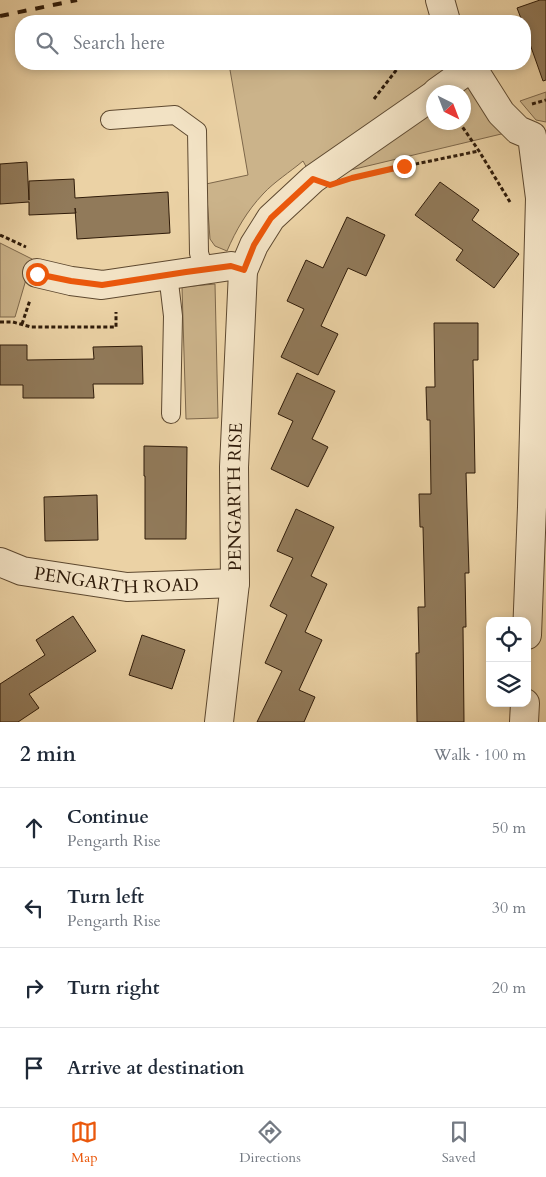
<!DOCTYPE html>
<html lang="en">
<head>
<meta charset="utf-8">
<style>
	:root { --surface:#fff; --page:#f2f2f3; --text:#1f2937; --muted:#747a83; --line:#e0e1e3; --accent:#ea580c }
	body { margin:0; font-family:Cardo,serif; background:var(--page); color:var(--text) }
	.controls { position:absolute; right:15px; bottom:15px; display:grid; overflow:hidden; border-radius:10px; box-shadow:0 2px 8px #0003 }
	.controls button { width:45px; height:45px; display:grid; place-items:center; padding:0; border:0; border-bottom:1px solid var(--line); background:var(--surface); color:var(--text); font:25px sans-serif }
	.compass { position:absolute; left:426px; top:85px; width:45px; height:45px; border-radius:50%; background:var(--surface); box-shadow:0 2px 8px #0003; rotate:138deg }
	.stop { position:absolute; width:15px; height:15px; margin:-11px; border:4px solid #ea580c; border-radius:50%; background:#fff }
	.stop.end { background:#ea580c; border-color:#fff; box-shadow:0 1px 5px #0008 }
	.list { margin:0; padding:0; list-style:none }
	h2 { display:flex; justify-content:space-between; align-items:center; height:65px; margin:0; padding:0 20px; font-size:21px }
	h2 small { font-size:16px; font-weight:400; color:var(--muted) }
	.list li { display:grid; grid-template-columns:32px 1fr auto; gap:15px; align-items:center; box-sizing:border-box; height:80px; padding:0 20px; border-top:1px solid var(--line) }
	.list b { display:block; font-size:19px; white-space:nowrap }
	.list p { margin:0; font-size:16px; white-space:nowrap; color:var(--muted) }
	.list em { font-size:16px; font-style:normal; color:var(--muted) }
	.icon { flex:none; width:28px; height:28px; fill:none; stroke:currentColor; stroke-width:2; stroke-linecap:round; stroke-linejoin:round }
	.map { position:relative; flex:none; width:546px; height:722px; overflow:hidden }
	.search { position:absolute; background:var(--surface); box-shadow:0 2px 8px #0003; left:15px; right:15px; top:15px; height:55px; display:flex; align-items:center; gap:12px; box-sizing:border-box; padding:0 18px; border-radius:20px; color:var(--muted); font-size:19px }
	.sheet { height:385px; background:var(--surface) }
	nav { display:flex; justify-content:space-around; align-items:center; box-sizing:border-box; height:70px; border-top:1px solid var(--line); background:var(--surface); font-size:14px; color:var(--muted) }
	nav a { display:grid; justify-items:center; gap:2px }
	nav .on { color:var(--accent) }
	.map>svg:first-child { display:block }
	.green { fill:#cbb38a; stroke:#7d674a; fill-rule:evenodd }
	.building { fill:#917a5a; stroke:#2f1b09 }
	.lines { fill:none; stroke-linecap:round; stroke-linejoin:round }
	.service-casing { stroke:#5e4930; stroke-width:20 }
	.minor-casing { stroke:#5e4930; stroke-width:30 }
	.path { stroke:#2f1b09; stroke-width:3; stroke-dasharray:4 2.5; stroke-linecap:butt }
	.service { stroke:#f2e2c4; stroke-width:18 }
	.minor { stroke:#f2e2c4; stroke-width:28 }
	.rail { stroke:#2f1b09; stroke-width:4; stroke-dasharray:9 9; stroke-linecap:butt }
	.route { stroke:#ea580c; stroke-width:6 }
	.labels { text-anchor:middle; stroke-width:4; stroke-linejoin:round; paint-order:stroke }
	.street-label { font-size:18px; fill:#2f1b09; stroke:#f2e2c4 }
</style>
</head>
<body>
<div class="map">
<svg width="546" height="722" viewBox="0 0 546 722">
	<rect width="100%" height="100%" fill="#ebd2a5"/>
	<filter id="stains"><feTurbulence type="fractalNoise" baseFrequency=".004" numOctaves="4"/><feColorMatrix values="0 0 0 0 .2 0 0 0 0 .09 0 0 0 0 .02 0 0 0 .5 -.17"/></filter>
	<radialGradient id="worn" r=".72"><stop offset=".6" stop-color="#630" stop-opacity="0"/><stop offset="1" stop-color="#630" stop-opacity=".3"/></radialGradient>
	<!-- green -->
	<g class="green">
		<path d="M229,64H470L518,130L313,179L303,161C290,172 274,182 263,194C247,211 236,230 227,251L215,246L210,239L206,184L248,175ZM434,92H464V122H434Z"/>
		<path d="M546,92V122L536,120L520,101Z"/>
		<path d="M0,243L32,259L15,317H0Z"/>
		<path d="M215,284L218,418L186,419L182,287Z"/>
	</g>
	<!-- building -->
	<g class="building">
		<path d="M540,0H546V80L543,81L525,30V21H522L517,8Z"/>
		<path d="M27,162L29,200V181L74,179L75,198L168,192L170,233L77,239L75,208L76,213L29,215V202L0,204V164Z"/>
		<path d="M440,182L479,210L472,220L519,254L494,288L456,260L463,250L415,215Z"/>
		<path d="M347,217L385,235L366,276L348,268L321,326L338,334L318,375L281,357L304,309L287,301L306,260L323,268Z"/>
		<path d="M434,323H478V360H473L475,473H466L469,573H465L466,627H463L464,722H417L416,653H419L418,607H425L423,527H420L419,494H431L430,420H427L426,387H435Z"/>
		<path d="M0,345H27V360L94,359L93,347L142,346L143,384H93L94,398H23V385H0Z"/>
		<path d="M297,373L335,391L312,439L328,447L308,487L271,469L293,421L278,414Z"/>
		<path d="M144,446L187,447L186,539H145V476H144Z"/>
		<path d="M97,495L98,540L45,541L44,497Z"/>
		<path d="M296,509L334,527L311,576L327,584L305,632L322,640L299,690L315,697L304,722H257L282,671L265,663L287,615L270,606L293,558L277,551Z"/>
		<path d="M73,616L96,651L29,694L39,708L18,722H0V684L45,655L36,640Z"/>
		<path d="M142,635L185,650L172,689L129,675Z"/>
	</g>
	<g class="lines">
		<defs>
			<g id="service">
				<path d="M110,120L175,115L197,131L199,253L204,269"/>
				<path d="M168,274L173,316L171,414"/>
			</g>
			<g id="minor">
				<path d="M440,0L446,21"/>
				<path d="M470,64L501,113L518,130L532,136L540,198L532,507L527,635"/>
				<path d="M437,92L472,67"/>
				<path d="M37,273L71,281L102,285L231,266L243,271"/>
				<path id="s1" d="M0,562L22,571L127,587L235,583"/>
				<path id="s2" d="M219,722L235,583L234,467L243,271L254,245L271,218L313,179L434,95"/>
				<path d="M524,722L525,703"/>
			</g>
		</defs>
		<!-- service casing -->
		<use href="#service" class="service-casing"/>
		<!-- minor casing -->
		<use href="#minor" class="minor-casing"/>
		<!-- path -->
		<g class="path">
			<path d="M374,99L401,64"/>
			<path d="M532,104L546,100"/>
			<path d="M459,122L479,151L510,202"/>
			<path d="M377,172L479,151"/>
			<path d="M0,235L26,247"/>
			<path d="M0,322H13L31,327H116V312"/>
			<path d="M22,324L30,300"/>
		</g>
		<!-- service -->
		<use href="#service" class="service"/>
		<!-- minor -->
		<use href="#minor" class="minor"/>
		<!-- rail -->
		<path class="rail" d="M0,16L77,0"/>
	</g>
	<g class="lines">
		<!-- route -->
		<path class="route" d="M37,274L71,281L102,285L186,272L231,266L244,270L254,245L271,218L313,179L330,185L352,178L404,166"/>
	</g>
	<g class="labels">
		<!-- street labels -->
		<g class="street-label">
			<text dy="6" stroke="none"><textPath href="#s2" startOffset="226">PENGARTH RISE</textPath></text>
			<text dy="6" stroke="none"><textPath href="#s1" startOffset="119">PENGARTH ROAD</textPath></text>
		</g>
	</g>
	<rect width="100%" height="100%" filter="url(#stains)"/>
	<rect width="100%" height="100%" fill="url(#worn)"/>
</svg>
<div class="controls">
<button><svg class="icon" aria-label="locate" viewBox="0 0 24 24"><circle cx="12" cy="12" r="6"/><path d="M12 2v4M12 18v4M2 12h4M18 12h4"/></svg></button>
<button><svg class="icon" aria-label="layers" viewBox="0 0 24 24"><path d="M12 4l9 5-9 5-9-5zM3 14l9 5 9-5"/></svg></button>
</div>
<svg class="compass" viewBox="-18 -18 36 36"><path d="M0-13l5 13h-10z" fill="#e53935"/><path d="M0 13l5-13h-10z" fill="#747a83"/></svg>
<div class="stop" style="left:37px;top:274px"></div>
<div class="stop end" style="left:404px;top:166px"></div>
<div class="search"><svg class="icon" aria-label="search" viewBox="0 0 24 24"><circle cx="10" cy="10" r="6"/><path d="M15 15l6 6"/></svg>Search here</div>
</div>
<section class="sheet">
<h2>2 min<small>Walk · 100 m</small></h2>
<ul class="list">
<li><svg class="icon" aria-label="ahead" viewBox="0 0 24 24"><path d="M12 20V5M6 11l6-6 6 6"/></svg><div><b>Continue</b><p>Pengarth Rise</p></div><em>50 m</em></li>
<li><svg class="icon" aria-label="left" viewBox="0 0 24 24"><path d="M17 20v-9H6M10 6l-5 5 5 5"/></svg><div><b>Turn left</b><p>Pengarth Rise</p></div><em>30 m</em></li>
<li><svg class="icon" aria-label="right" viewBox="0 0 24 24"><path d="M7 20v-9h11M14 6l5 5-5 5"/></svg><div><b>Turn right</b></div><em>20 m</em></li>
<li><svg class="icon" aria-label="arrive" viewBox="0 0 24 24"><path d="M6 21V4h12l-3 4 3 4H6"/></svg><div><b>Arrive at destination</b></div></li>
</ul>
</section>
<nav>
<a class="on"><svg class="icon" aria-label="map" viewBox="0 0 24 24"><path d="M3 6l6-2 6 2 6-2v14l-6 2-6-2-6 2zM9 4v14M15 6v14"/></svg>Map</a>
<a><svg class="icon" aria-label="directions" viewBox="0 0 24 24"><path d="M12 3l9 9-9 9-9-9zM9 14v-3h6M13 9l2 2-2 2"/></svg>Directions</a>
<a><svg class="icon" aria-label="saved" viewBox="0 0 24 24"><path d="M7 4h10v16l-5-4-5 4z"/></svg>Saved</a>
</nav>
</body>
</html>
